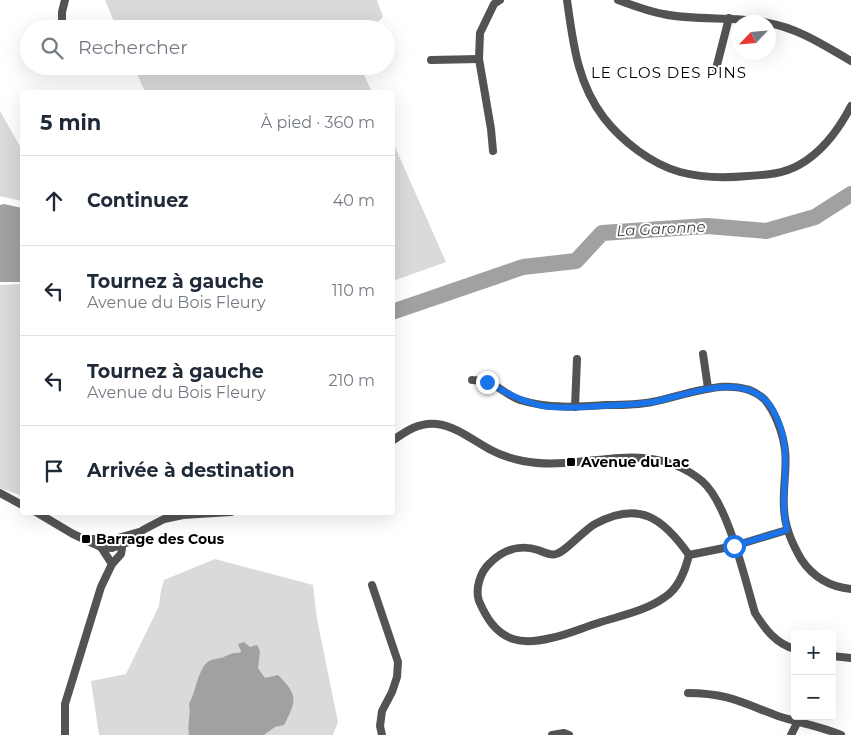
<!DOCTYPE html>
<html lang="fr">
<head>
<meta charset="utf-8">
<style>
	:root { --surface:#fff; --page:#f2f2f3; --text:#1f2937; --muted:#747a83; --line:#e0e1e3 }
	body { margin:0; font-family:Montserrat,sans-serif; background:var(--page); color:var(--text) }
	.controls { position:absolute; right:15px; bottom:15px; display:grid; overflow:hidden; border-radius:5px; box-shadow:0 5px 20px #0002 }
	.controls button { width:45px; height:45px; display:grid; place-items:center; padding:0; border:0; border-bottom:1px solid var(--line); background:var(--surface); color:var(--text); font:25px sans-serif }
	.compass { position:absolute; left:731px; top:15px; width:45px; height:45px; border-radius:50%; background:var(--surface); box-shadow:0 5px 20px #0002; rotate:244deg }
	.stop { position:absolute; width:15px; height:15px; margin:-11px; border:4px solid #1a73e8; border-radius:50%; background:#fff }
	.stop.end { background:#1a73e8; border-color:#fff; box-shadow:0 1px 5px #0008 }
	.list { margin:0; padding:0; list-style:none }
	h2 { display:flex; justify-content:space-between; align-items:center; height:65px; margin:0; padding:0 20px; font-size:21px }
	h2 small { font-size:16px; font-weight:400; color:var(--muted) }
	.list li { display:grid; grid-template-columns:32px 1fr auto; gap:15px; align-items:center; box-sizing:border-box; height:90px; padding:0 20px; border-top:1px solid var(--line) }
	.list b { display:block; font-size:19px; white-space:nowrap }
	.list p { margin:0; font-size:16px; white-space:nowrap; color:var(--muted) }
	.list em { font-size:16px; font-style:normal; color:var(--muted) }
	.icon { flex:none; width:28px; height:28px; fill:none; stroke:currentColor; stroke-width:2; stroke-linecap:round; stroke-linejoin:round }
	.map { position:relative; flex:none; width:851px; height:735px; overflow:hidden }
	.search { position:absolute; background:var(--surface); box-shadow:0 5px 20px #0002; left:20px; top:20px; width:375px; height:55px; display:flex; align-items:center; gap:12px; box-sizing:border-box; padding:0 18px; border-radius:28px; color:var(--muted); font-size:19px }
	.panel { position:absolute; background:var(--surface); box-shadow:0 5px 20px #0002; left:20px; top:90px; width:375px; height:425px; border-radius:5px }
	.map>svg:first-child { display:block }
	.green { fill:#dadada }
	.water { fill:#a1a1a1 }
	.lines { fill:none; stroke-linecap:round; stroke-linejoin:round }
	.river { stroke:#a1a1a1; stroke-width:16 }
	.minor { stroke:#535353; stroke-width:8 }
	.route { stroke:#1a73e8; stroke-width:6 }
	.poi-dot { fill:#000; stroke:#fff; stroke-width:2 }
	.labels { text-anchor:middle; stroke-width:4; stroke-linejoin:round; paint-order:stroke }
	.poi-label { font-size:14px; font-weight:bold; fill:#000; stroke:#fff; text-anchor:start }
	.neighbourhood-label { font-size:15px; letter-spacing:1px; fill:#000; stroke:#fff }
	.water-label { font-size:15px; font-style:italic; fill:#424242; stroke:#fff }
</style>
</head>
<body>
<div class="map">
<svg width="851" height="735" viewBox="0 0 851 735">
	<rect width="100%" height="100%" fill="#fff"/>
	<!-- green -->
	<g class="green">
		<path d="M105,0H377L383,17L371,29H117Z"/>
		<path d="M134,66H360L372,92H145Z"/>
		<path d="M0,111L22,150V201L0,196Z"/>
		<path d="M392,140L446,262L393,281H392Z"/>
		<path d="M22,284V496L0,488V285Z"/>
		<path d="M215,559L313,585L317,619L338,722L333,735H99L91,681L126,674L159,606L161,590L164,580Z"/>
	</g>
	<!-- water -->
	<g class="water">
		<path d="M4,204L22,208V282H0V205Z"/>
		<path d="M244,642L250,647L257,645L260,651L258,668L265,678L278,675C298,695 297,700 284,725L275,727L264,735H189C187,724 191,715 189,704C196,692 198,668 209,661C213,659 217,659 221,658C228,656 232,652 240,653L241,651L238,644Z"/>
	</g>
	<g class="lines">
		<!-- river -->
		<path class="river" d="M392,312L523,267L576,261L602,233L707,226L766,231L815,217L851,194"/>
		<!-- minor -->
		<g class="minor">
			<path d="M567,0C573,42 577,83 604,118C622,141 651,164 680,172C702,178 726,178 748,176C766,175 783,174 799,165C822,152 839,129 851,106"/>
			<path d="M618,0C632,5 647,11 663,14C696,21 731,16 765,22"/>
			<path d="M768,23C798,28 825,46 851,61"/>
			<path d="M62,29V12L65,0"/>
			<path d="M431,60L479,59"/>
			<path d="M716,69L729,18"/>
			<path d="M493,151L491,129L479,59L480,33L494,4L500,0"/>
			<path d="M703,354L708,388"/>
			<path d="M472,380C477,380 482,381 487,382C499,386 508,396 520,400C549,409 577,407 607,405C622,405 637,405 652,402C685,396 737,372 765,400C771,407 775,415 778,423C792,458 782,476 784,509C785,528 792,543 801,559C813,577 830,587 851,589"/>
			<path d="M575,407L577,359"/>
			<path d="M392,441C406,431 419,422 437,424C456,426 474,441 491,450C500,455 513,459 523,461C584,473 646,435 702,481C728,503 745,580 755,613C765,629 776,644 795,649"/>
			<path d="M0,493L22,505"/>
			<path d="M36,512L73,534L101,547L112,548L129,542L143,530L164,519L183,515L231,512"/>
			<path d="M92,539L111,540L139,532"/>
			<path d="M101,547L112,564"/>
			<path d="M689,555C663,518 639,500 595,524C584,530 564,553 556,554C550,556 544,552 538,550C520,544 503,550 490,563C480,572 475,589 479,601C486,617 495,633 513,639C525,643 539,641 551,638C567,635 582,628 598,623C619,616 646,611 665,597C679,588 685,571 689,555L734,546L787,530"/>
			<path d="M372,585L398,662L397,677L392,692L382,711L380,726L382,735"/>
			<path d="M832,656L851,658"/>
			<path d="M688,693C727,693 743,703 778,716C799,723 821,726 841,735"/>
			<path d="M65,735V704L101,587L112,564L121,554L122,548L118,538"/>
			<path d="M552,735L564,733L569,735"/>
			<path d="M791,735L798,721"/>
		</g>
	</g>
	<g class="lines">
		<!-- route -->
		<path class="route" d="M487,382C505,392 522,402 543,406C561,409 581,407 600,406C617,405 636,405 653,402C688,395 749,368 773,410C790,440 785,467 784,499C783,509 785,519 787,530L734,546"/>
	</g>
	<!-- markers -->
	<g class="poi-dot">
		<rect x="566" y="457" width="10" height="10" rx="2.5"/>
		<rect x="81" y="534" width="10" height="10" rx="2.5"/>
	</g>
	<g class="labels">
		<!-- poi labels -->
		<g class="poi-label">
			<text x="581" y="467">Avenue du Lac</text>
			<text x="96" y="544">Barrage des Cous</text>
		</g>
		<!-- neighbourhood labels -->
		<g class="neighbourhood-label">
			<text x="669" y="78">LE CLOS DES PINS</text>
		</g>
		<!-- water labels -->
		<g class="water-label">
			<text transform="translate(661 229) rotate(-3)" y="5">La Garonne</text>
		</g>
	</g>
</svg>
<div class="controls">
<button>+</button>
<button>−</button>
</div>
<svg class="compass" viewBox="-18 -18 36 36"><path d="M0-13l5 13h-10z" fill="#e53935"/><path d="M0 13l5-13h-10z" fill="#747a83"/></svg>
<div class="stop" style="left:734px;top:546px"></div>
<div class="stop end" style="left:487px;top:382px"></div>
<div class="search"><svg class="icon" aria-label="search" viewBox="0 0 24 24"><circle cx="10" cy="10" r="6"/><path d="M15 15l6 6"/></svg>Rechercher</div>
<section class="panel">
<h2>5 min<small>À pied · 360 m</small></h2>
<ul class="list">
<li><svg class="icon" aria-label="ahead" viewBox="0 0 24 24"><path d="M12 20V5M6 11l6-6 6 6"/></svg><div><b>Continuez</b></div><em>40 m</em></li>
<li><svg class="icon" aria-label="left" viewBox="0 0 24 24"><path d="M17 20v-9H6M10 6l-5 5 5 5"/></svg><div><b>Tournez à gauche</b><p>Avenue du Bois Fleury</p></div><em>110 m</em></li>
<li><svg class="icon" aria-label="left" viewBox="0 0 24 24"><path d="M17 20v-9H6M10 6l-5 5 5 5"/></svg><div><b>Tournez à gauche</b><p>Avenue du Bois Fleury</p></div><em>210 m</em></li>
<li><svg class="icon" aria-label="arrive" viewBox="0 0 24 24"><path d="M6 21V4h12l-3 4 3 4H6"/></svg><div><b>Arrivée à destination</b></div></li>
</ul>
</section>
</div>
</body>
</html>
